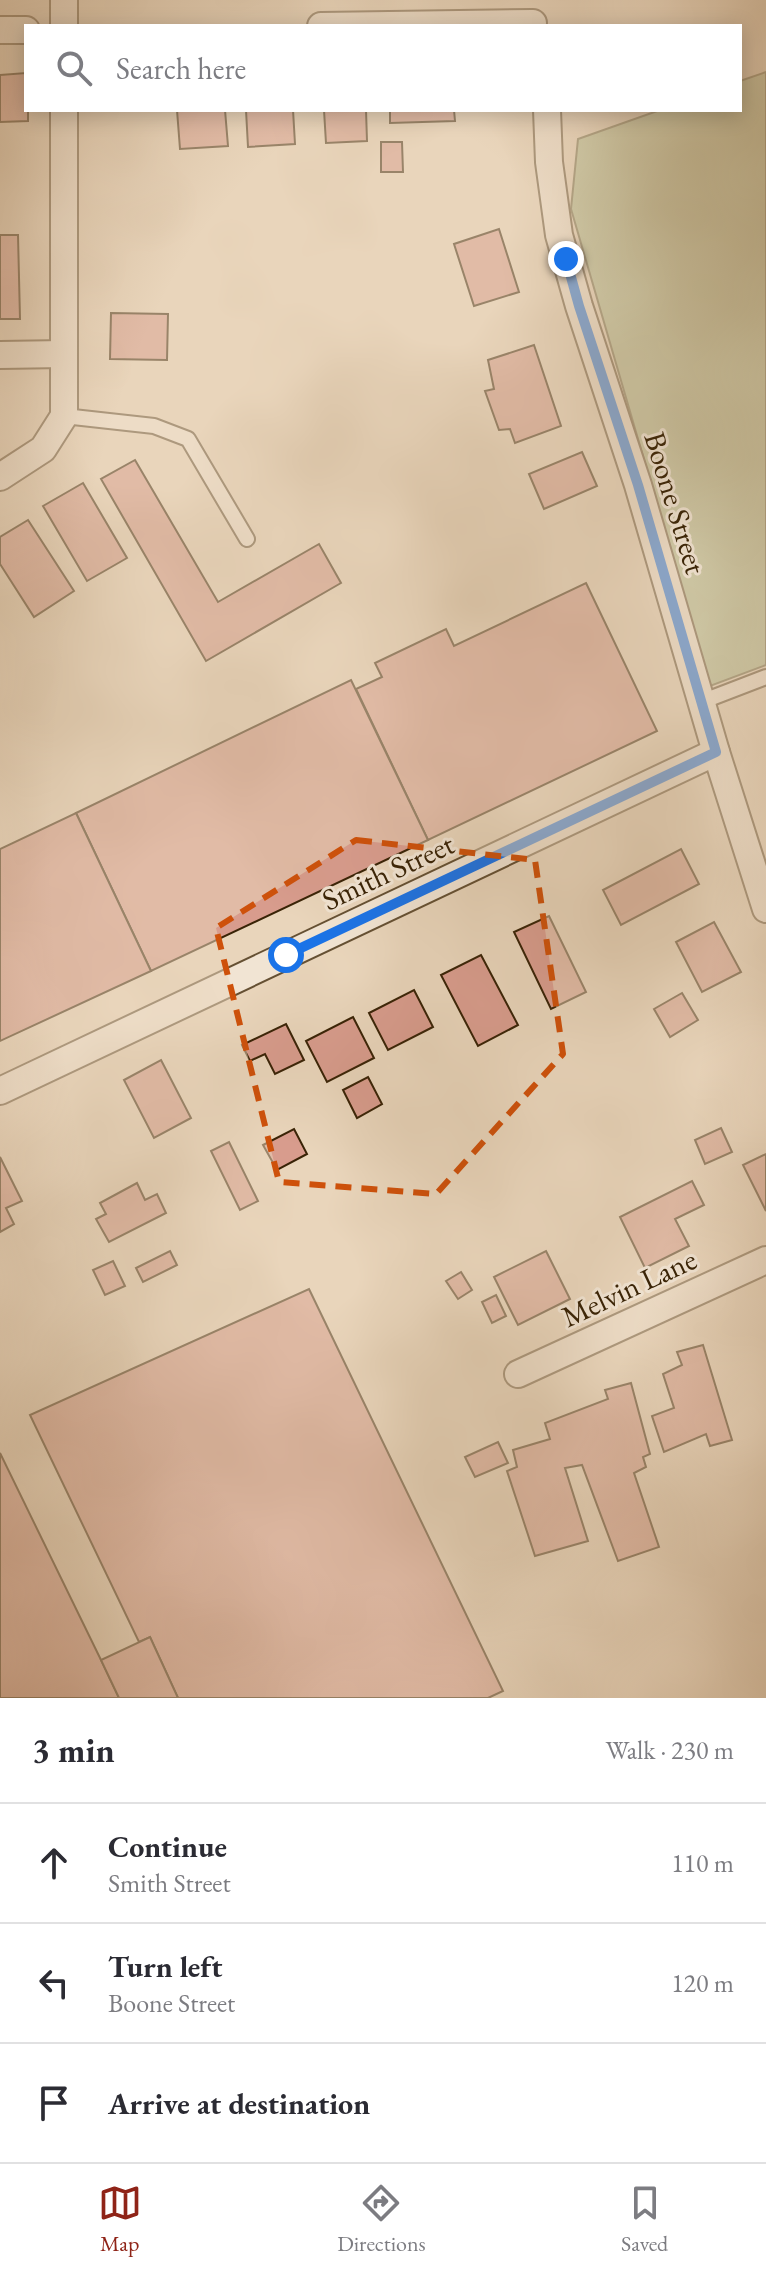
<!DOCTYPE html>
<html lang="en">
<head>
<meta charset="utf-8">
<style>
	:root { --surface:#fff; --page:#f2f2f3; --text:#2b2b33; --muted:#7c7c81; --line:#e1e1e2; --accent:#8f2418 }
	body { margin:0; font-family:"EB Garamond",serif; background:var(--page); color:var(--text) }
	.stop { position:absolute; width:24px; height:24px; margin:-18px; border:6px solid #1a73e8; border-radius:50%; background:#fff }
	.stop.end { background:#1a73e8; border-color:#fff; box-shadow:0 2px 8px #0008 }
	.list { margin:0; padding:0; list-style:none }
	h2 { display:flex; justify-content:space-between; align-items:center; height:104px; margin:0; padding:0 32px; font-size:34px }
	h2 small { font-size:26px; font-weight:400; color:var(--muted) }
	.list li { display:grid; grid-template-columns:52px 1fr auto; gap:24px; align-items:center; box-sizing:border-box; height:120px; padding:0 32px; border-top:2px solid var(--line) }
	.list b { display:block; font-size:30px; white-space:nowrap }
	.list p { margin:0; font-size:26px; white-space:nowrap; color:var(--muted) }
	.list em { font-size:26px; font-style:normal; color:var(--muted) }
	.icon { flex:none; width:44px; height:44px; fill:none; stroke:currentColor; stroke-width:2; stroke-linecap:round; stroke-linejoin:round }
	.map { position:relative; flex:none; width:766px; height:1698px; overflow:hidden }
	.search { position:absolute; background:var(--surface); box-shadow:0 4px 20px #0003; left:24px; right:24px; top:24px; height:88px; display:flex; align-items:center; gap:20px; box-sizing:border-box; padding:0 28px; border-radius:0px; color:var(--muted); font-size:30px }
	.sheet { height:464px; background:var(--surface) }
	nav { display:flex; justify-content:space-around; align-items:center; box-sizing:border-box; height:112px; border-top:2px solid var(--line); background:var(--surface); font-size:22px; color:var(--muted) }
	nav a { display:grid; justify-items:center; gap:4px }
	nav .on { color:var(--accent) }
	.map>svg:first-child { display:block }
	.green { fill:#b3be93; stroke:#76704c; stroke-width:2 }
	.building { fill:#d89c8d; stroke:#392306; stroke-width:2 }
	.lines { fill:none; stroke-linecap:round; stroke-linejoin:round }
	.lane-casing { stroke:#655033; stroke-width:18 }
	.street-casing { stroke:#655033; stroke-width:30 }
	.lane { stroke:#f1e4d3; stroke-width:14 }
	.street { stroke:#f1e4d3; stroke-width:26 }
	.route { stroke:#1a73e8; stroke-width:10 }
	.marked { fill:none; stroke:#ce510b; stroke-width:6; stroke-dasharray:16 10; stroke-linejoin:round }
	.labels { text-anchor:middle; stroke-width:6; stroke-linejoin:round; paint-order:stroke }
	.street-label { font-size:30px; fill:#392306; stroke:#f1e4d3 }
</style>
</head>
<body>
<div class="map">
<svg width="766" height="1698" viewBox="0 0 766 1698">
	<rect width="100%" height="100%" fill="#e9d5bb"/>
	<filter id="stains"><feTurbulence type="fractalNoise" baseFrequency=".0025" numOctaves="4"/><feColorMatrix values="0 0 0 0 .2 0 0 0 0 .09 0 0 0 0 .02 0 0 0 .5 -.17"/></filter>
	<radialGradient id="worn" r=".72"><stop offset=".6" stop-color="#630" stop-opacity="0"/><stop offset="1" stop-color="#630" stop-opacity=".3"/></radialGradient>
	<!-- green -->
	<path class="green" d="M766,72V665L710,686L571,209L578,139L660,110H740V81Z"/>
	<!-- building -->
	<g class="building">
		<path d="M26,73V110H28V121L0,122V75Z"/>
		<path d="M177,110H225L228,146L180,149Z"/>
		<path d="M246,110H293L295,144L248,147Z"/>
		<path d="M324,110H366L367,141L326,143Z"/>
		<path d="M390,110H454L455,121L390,123Z"/>
		<path d="M381,142H402L403,172H381Z"/>
		<path d="M499,229L519,292L474,306L454,244Z"/>
		<path d="M0,235H18L20,319H0Z"/>
		<path d="M111,313L168,314L167,360L110,359Z"/>
		<path d="M534,345L561,426L515,443L510,429L499,430L485,391L494,389L488,360Z"/>
		<path d="M582,452L597,486L544,509L529,474Z"/>
		<path d="M135,460L218,602L319,544L341,583L206,661L101,479Z"/>
		<path d="M83,483L127,558L87,581L43,506Z"/>
		<path d="M28,520L74,591L34,617L0,564V537Z"/>
		<path d="M586,583L657,731L428,840L356,689L382,677L375,663L446,629L454,646Z"/>
		<path d="M351,680L428,840L151,971L76,813Z"/>
		<path d="M76,813L151,971L0,1041V849Z"/>
		<path d="M681,849L699,884L621,925L603,890Z"/>
		<path d="M549,916L586,992L551,1009L514,932Z"/>
		<path d="M714,922L741,972L702,992L676,942Z"/>
		<path d="M481,955L518,1025L478,1046L441,975Z"/>
		<path d="M414,990L433,1027L388,1050L369,1013Z"/>
		<path d="M682,993L698,1020L670,1037L654,1009Z"/>
		<path d="M353,1017L374,1058L327,1082L306,1041Z"/>
		<path d="M286,1024L304,1060L275,1074L265,1054L250,1061L242,1045Z"/>
		<path d="M161,1060L191,1118L154,1138L124,1080Z"/>
		<path d="M368,1077L382,1104L357,1118L343,1090Z"/>
		<path d="M721,1128L732,1152L705,1164L695,1140Z"/>
		<path d="M294,1129L307,1154L277,1170L263,1145Z"/>
		<path d="M229,1142L258,1201L240,1210L211,1151Z"/>
		<path d="M766,1154V1211L743,1165Z"/>
		<path d="M0,1157L22,1201L6,1208L14,1224L0,1232Z"/>
		<path d="M692,1181L704,1205L675,1219L689,1246L645,1268L620,1217Z"/>
		<path d="M137,1183L145,1200L157,1194L166,1213L109,1242L96,1219L106,1214L100,1203Z"/>
		<path d="M170,1251L177,1265L143,1282L136,1268Z"/>
		<path d="M546,1251L570,1299L518,1325L494,1277Z"/>
		<path d="M113,1261L125,1286L105,1295L93,1270Z"/>
		<path d="M461,1272L472,1290L458,1299L446,1281Z"/>
		<path d="M309,1289L503,1691L488,1698H178L150,1637L139,1642L30,1415Z"/>
		<path d="M496,1295L506,1316L492,1323L482,1302Z"/>
		<path d="M703,1345L732,1440L710,1446L706,1434L664,1452L652,1416L674,1408L663,1374L682,1365L677,1352Z"/>
		<path d="M631,1383L650,1454L643,1457L646,1467L634,1473L659,1547L618,1561L582,1465L565,1468L588,1541L535,1556L507,1471L517,1467L513,1450L550,1439L545,1423L608,1399L605,1390Z"/>
		<path d="M498,1442L508,1463L475,1477L465,1457Z"/>
		<path d="M0,1453L101,1660L119,1698H0Z"/>
		<path d="M150,1637L178,1698H119L101,1660Z"/>
	</g>
	<g class="lines">
		<defs>
			<g id="lane">
				<path d="M64,416L154,426L188,439L247,539"/>
				<path d="M701,702L766,677"/>
			</g>
			<g id="street">
				<path d="M64,0V26"/>
				<path d="M321,26L533,23"/>
				<path d="M0,30H26"/>
				<path d="M547,110L549,162L559,235L579,306L638,485L716,752L766,909"/>
				<path d="M0,355L64,354"/>
				<path d="M0,477L43,449L64,416V110"/>
				<path d="M0,1091L716,752"/>
				<path d="M518,1374L766,1260"/>
			</g>
		</defs>
		<!-- lane casing -->
		<use href="#lane" class="lane-casing"/>
		<!-- street casing -->
		<use href="#street" class="street-casing"/>
		<!-- lane -->
		<use href="#lane" class="lane"/>
		<!-- street -->
		<use href="#street" class="street"/>
	</g>
	<g class="lines">
		<!-- route -->
		<path class="route" d="M286,955L716,752L638,485L579,306L566,259"/>
	</g>
	<!-- marked area -->
	<path d="M0 0H766V1698H0ZM356,840L535,860L563,1054L436,1194L279,1182L216,928Z" fill="#e9d5bb" fill-opacity=".55" fill-rule="evenodd"/>
	<path class="marked" d="M356,840L535,860L563,1054L436,1194L279,1182L216,928Z"/>
	<g class="labels">
		<!-- street labels -->
		<g class="street-label">
			<text transform="translate(675 503) rotate(73)" y="10">Boone Street</text>
			<text transform="translate(388 872) rotate(-25)" y="10">Smith Street</text>
			<text transform="translate(629 1288) rotate(-25)" y="10">Melvin Lane</text>
		</g>
	</g>
	<rect width="100%" height="100%" filter="url(#stains)"/>
	<rect width="100%" height="100%" fill="url(#worn)"/>
</svg>
<div class="stop" style="left:286px;top:955px"></div>
<div class="stop end" style="left:566px;top:259px"></div>
<div class="search"><svg class="icon" aria-label="search" viewBox="0 0 24 24"><circle cx="10" cy="10" r="6"/><path d="M15 15l6 6"/></svg>Search here</div>
</div>
<section class="sheet">
<h2>3 min<small>Walk · 230 m</small></h2>
<ul class="list">
<li><svg class="icon" aria-label="ahead" viewBox="0 0 24 24"><path d="M12 20V5M6 11l6-6 6 6"/></svg><div><b>Continue</b><p>Smith Street</p></div><em>110 m</em></li>
<li><svg class="icon" aria-label="left" viewBox="0 0 24 24"><path d="M17 20v-9H6M10 6l-5 5 5 5"/></svg><div><b>Turn left</b><p>Boone Street</p></div><em>120 m</em></li>
<li><svg class="icon" aria-label="arrive" viewBox="0 0 24 24"><path d="M6 21V4h12l-3 4 3 4H6"/></svg><div><b>Arrive at destination</b></div></li>
</ul>
</section>
<nav>
<a class="on"><svg class="icon" aria-label="map" viewBox="0 0 24 24"><path d="M3 6l6-2 6 2 6-2v14l-6 2-6-2-6 2zM9 4v14M15 6v14"/></svg>Map</a>
<a><svg class="icon" aria-label="directions" viewBox="0 0 24 24"><path d="M12 3l9 9-9 9-9-9zM9 14v-3h6M13 9l2 2-2 2"/></svg>Directions</a>
<a><svg class="icon" aria-label="saved" viewBox="0 0 24 24"><path d="M7 4h10v16l-5-4-5 4z"/></svg>Saved</a>
</nav>
</body>
</html>
